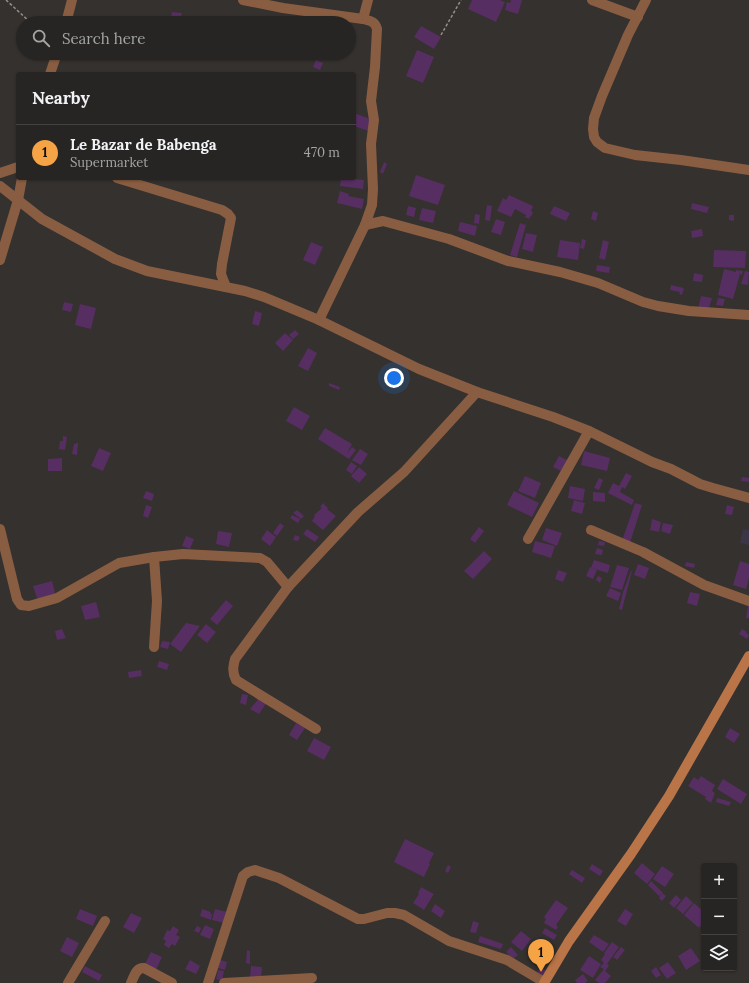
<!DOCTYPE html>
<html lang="en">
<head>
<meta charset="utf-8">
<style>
	:root { --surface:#272523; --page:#333130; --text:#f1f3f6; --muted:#a4a5a6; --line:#434241; --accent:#f5a345 }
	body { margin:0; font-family:Lora,serif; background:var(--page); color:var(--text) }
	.controls { position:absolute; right:12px; bottom:12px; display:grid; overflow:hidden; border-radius:4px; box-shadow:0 1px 3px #0004 }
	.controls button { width:36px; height:36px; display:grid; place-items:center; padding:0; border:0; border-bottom:1px solid var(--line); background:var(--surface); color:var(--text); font:20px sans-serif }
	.you { position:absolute; left:394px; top:378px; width:14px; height:14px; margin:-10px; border:3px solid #fff; border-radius:50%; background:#1a73e8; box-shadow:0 0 0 6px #1a73e833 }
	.badge { display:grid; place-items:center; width:26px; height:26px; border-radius:50%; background:var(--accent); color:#111; font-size:13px; font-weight:700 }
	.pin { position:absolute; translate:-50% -33px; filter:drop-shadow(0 1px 2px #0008) }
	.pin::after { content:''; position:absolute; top:21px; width:14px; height:12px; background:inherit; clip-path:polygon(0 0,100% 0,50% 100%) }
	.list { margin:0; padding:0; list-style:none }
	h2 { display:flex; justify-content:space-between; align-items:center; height:52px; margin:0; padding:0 16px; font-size:17px }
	h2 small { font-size:13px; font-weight:400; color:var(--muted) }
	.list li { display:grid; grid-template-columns:26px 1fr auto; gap:12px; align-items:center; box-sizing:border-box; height:56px; padding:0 16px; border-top:1px solid var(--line) }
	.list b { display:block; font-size:15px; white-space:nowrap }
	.list p { margin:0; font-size:13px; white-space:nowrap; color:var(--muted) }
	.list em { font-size:13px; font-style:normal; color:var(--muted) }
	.icon { flex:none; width:22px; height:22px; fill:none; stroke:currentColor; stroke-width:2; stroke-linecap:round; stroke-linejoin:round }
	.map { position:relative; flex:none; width:749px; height:983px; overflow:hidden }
	.search { position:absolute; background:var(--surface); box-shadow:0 1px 3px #0004; left:16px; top:16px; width:340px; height:44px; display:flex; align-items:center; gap:10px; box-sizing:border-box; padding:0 14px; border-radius:22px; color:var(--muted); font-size:15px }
	.panel { position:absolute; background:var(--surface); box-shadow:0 1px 3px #0004; left:16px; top:72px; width:340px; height:108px; border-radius:4px }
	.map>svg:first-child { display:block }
	.industrial { fill:#3c3546 }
	.building { fill:#572e61 }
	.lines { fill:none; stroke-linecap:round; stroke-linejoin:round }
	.path { stroke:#92908e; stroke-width:1.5; stroke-dasharray:3 2; stroke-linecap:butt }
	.street { stroke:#895d42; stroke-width:10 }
	.secondary { stroke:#b97447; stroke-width:10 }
</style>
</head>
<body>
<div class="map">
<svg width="749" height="983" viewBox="0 0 749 983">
	<rect width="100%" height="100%" fill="#34312f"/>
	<!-- industrial -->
	<path class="industrial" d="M743,529L749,530V545L740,543Z"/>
	<!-- building -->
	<g class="building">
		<path d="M472,0H500L505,2L496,22L468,9Z"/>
		<path d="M511,0H522L518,14L505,10L507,2L510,3Z"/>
		<path d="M172,12L182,13L180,21H182V23H170Z"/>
		<path d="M421,26L441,37L434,49L414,37Z"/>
		<path d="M417,50L434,57L423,83L406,76Z"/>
		<path d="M139,53H144L146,55L147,53L152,54L149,60H145L137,56Z"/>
		<path d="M316,60L323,63L320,70L313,67Z"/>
		<path d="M354,113L373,120L369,131L354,126Z"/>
		<path d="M384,162L387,164L383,174L380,172Z"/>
		<path d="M416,175L445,185L438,205L409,196Z"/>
		<path d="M341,178L364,180L363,189L340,186Z"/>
		<path d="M340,191L349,194L348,196L364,199L362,209L337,203Z"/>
		<path d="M509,195L533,206L531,211L533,212L531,217L530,216L529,219L525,217L526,215L515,209L511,217L497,211L503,198L506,200Z"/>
		<path d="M692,203L709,207L707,213L691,209Z"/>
		<path d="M487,205L492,206L490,221L485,220Z"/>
		<path d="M408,206L416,208L414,217L406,215Z"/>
		<path d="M554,206L570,213L566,221L550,214Z"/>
		<path d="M422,208L436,211L433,223L419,220Z"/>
		<path d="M593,211L598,213L596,221L591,219Z"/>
		<path d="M475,214L480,215L479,224L474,223Z"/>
		<path d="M729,215H734V221L729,220Z"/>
		<path d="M496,219L505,222L501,235L491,232Z"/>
		<path d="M460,222L477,226L475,236L458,231Z"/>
		<path d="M520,223L526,225L517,257L510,255Z"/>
		<path d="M702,229L703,236L692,238L691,231Z"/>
		<path d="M526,233L537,235L533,252L522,249Z"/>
		<path d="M582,239L586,240L584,249L580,248Z"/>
		<path d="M560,240L580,243L578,260L557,257Z"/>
		<path d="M603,240L609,242L605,260L599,258Z"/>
		<path d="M311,242L323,247L315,265L303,260Z"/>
		<path d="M714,250L746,251L745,268L713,267Z"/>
		<path d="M597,265L610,267L609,273L596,271Z"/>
		<path d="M724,269L736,272V270L743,271L742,275L740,274L733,299L718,295Z"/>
		<path d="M745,271L749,272L748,285L741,284Z"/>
		<path d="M694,273L703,275L702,282L693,281Z"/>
		<path d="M671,285L684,288L682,295L679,294L680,292L670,290Z"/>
		<path d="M701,296L712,298L708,311L698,309Z"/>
		<path d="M718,298L725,299L723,306L716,305Z"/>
		<path d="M64,302L73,304L71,312L62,310Z"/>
		<path d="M80,304L96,308L91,329L75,325Z"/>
		<path d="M255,311L262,313L259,326L252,324Z"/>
		<path d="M295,330L299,334L293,339L289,335Z"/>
		<path d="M285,333L293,340L283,351L275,343Z"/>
		<path d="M308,348L317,353L308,371L298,366Z"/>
		<path d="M329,383L340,387L339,390L329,386Z"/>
		<path d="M294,407L310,416L302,430L286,421Z"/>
		<path d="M325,428L352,444L347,454L352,447L356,450L349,459L318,439Z"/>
		<path d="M63,436L67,437L65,450L59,449L60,441H63Z"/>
		<path d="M76,443H78L77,455L72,454L74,444H76Z"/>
		<path d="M99,448L111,453L103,471L91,466Z"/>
		<path d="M360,449L368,454L361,465L352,460Z"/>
		<path d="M584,451L610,458L607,471L581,465Z"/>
		<path d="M559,456L569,461L563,472L553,467Z"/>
		<path d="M62,458V471H48V459Z"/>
		<path d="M351,462L357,466L352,474L346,470Z"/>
		<path d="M359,467L367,474L359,483L351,476Z"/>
		<path d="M626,473L632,476L625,489L622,487L620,492L634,500L632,505L608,493L613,483L619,486Z"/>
		<path d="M525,476L541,483L535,498L518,491Z"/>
		<path d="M742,477L749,478V482L741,481Z"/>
		<path d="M599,478L603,480L599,490L594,488Z"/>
		<path d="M570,486L585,489L583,501L568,498Z"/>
		<path d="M146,491L154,494L152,501L143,498Z"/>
		<path d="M514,491L539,503L532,517L507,505Z"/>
		<path d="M593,492L605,493V502L593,501Z"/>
		<path d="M574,500L585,503L582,514L571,511Z"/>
		<path d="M323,503L328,508L327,509L336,516L323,530L312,521L315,516L314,515L322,508L320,507Z"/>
		<path d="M635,503L642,505L630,543L622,541Z"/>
		<path d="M146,505L152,507L148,518L143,516Z"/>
		<path d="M727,505L734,507L732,515L725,514Z"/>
		<path d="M297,510L304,516L301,519L293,513Z"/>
		<path d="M292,515L300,519L298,523L290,518Z"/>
		<path d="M652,519L661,522L659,532L650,530Z"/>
		<path d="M280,523L284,526L277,536L273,533Z"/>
		<path d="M663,523L673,525L670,534L661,531Z"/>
		<path d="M479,527L484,531L475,543L470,539Z"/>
		<path d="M546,528L562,533L557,546L542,540Z"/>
		<path d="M307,529L319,537L315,542L303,534Z"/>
		<path d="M267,530L276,537L270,546L261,539Z"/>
		<path d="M218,531L232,533L229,547L216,544Z"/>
		<path d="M295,535L300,537L298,541L293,540Z"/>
		<path d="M186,536L194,539L190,549L182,546Z"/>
		<path d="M535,541L555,546L551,558L532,552Z"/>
		<path d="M599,541L605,542L604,546L598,545Z"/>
		<path d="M597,548L603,550L602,555L595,554Z"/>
		<path d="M484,551L492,559L473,579L464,571Z"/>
		<path d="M594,560L610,565L608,573L591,568Z"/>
		<path d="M740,561L749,564V578L746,589L733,585Z"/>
		<path d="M686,562L695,564L694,568L685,566Z"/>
		<path d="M638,564L649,568L645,579L634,575Z"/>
		<path d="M617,565L629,568L622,590L610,587Z"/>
		<path d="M590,567L597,570L593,579L586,576Z"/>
		<path d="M558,570L567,573L563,582L555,579Z"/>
		<path d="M631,571H632L622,610L619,609L623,592Z"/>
		<path d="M598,576L602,578L600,583L596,580Z"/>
		<path d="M52,581L56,596L38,601L33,586Z"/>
		<path d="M610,588L621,593L618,601L606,596Z"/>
		<path d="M690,592L700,594L697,606L687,603Z"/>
		<path d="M226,600L233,606L217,625L210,619Z"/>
		<path d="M96,602L100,617L85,620L81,606Z"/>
		<path d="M748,605L749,606V618H746Z"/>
		<path d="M186,623L200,626L181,652L170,644Z"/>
		<path d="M206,624L216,632L207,643L197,635Z"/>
		<path d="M62,629L66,638L57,640L55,631Z"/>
		<path d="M742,629L747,632L746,633L749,635L747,639L739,634Z"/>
		<path d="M162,641L170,642L168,649L160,647Z"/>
		<path d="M159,661L169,664L167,670L157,667Z"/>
		<path d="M141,670L142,676L129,678L128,672Z"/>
		<path d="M242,694L248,695L246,705L240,703Z"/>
		<path d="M260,697L267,702L259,714L250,709Z"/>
		<path d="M296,723L305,728L297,740L289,735Z"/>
		<path d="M730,728L740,734L734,743L725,737Z"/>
		<path d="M314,738L331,747L324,760L307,751Z"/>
		<path d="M701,776L715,785L712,791L715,793L711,803L705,799L706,797L688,786L694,777L698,780Z"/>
		<path d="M723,779L747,794L741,804L717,789Z"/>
		<path d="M717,798L731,802L729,806L716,802Z"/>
		<path d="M405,839L434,853L429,863L430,864L424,877L394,862Z"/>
		<path d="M642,863L655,874L647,884L634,873Z"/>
		<path d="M592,864L603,871L600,876L589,869Z"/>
		<path d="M448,865L451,867L448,873L445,871Z"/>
		<path d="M662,866L674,874L665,887L653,879Z"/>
		<path d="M572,870L585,878L582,883L569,874Z"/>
		<path d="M651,881L663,893L659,896L648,885Z"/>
		<path d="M421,887L434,894L424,910L413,903L419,894L418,893Z"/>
		<path d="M662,893L666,896L662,901L659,898Z"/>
		<path d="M676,895L681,900L674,908L669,903Z"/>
		<path d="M686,896L693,903L683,914L676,908Z"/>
		<path d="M556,900L568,908L556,925L558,927L556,930L544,923L546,919L544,917Z"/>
		<path d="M694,903L704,912V921L699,928L684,915Z"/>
		<path d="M435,904L445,911L441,918L431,911Z"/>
		<path d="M80,909L97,916L93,926L76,919Z"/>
		<path d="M202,909L211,912L210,914H212L211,920L200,916Z"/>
		<path d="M215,909L227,912L224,923L212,920Z"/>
		<path d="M625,909L633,914L626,926L617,921Z"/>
		<path d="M131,913L142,918L134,933L123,927Z"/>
		<path d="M473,921L479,923L476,933L470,932Z"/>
		<path d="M205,925L214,929L210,939L200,935Z"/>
		<path d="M173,926L179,930L176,935L180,937L175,946L172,944L169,948L164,945L166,941L163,939L167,930L170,931Z"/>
		<path d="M197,926L201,928L199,933L194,931Z"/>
		<path d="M545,928L557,935L554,940L542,933Z"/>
		<path d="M521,931L531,939L522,951L511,942Z"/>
		<path d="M594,935L609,944L603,952L589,942Z"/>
		<path d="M480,936L503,944L501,949L478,942Z"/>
		<path d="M67,937L79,943L72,957L60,951Z"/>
		<path d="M612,942L619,947L607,964L609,966L605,971L611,976L605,983H599L595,980L604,969L600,967L604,963L601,960L605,954L604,953Z"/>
		<path d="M511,947L518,955L513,959L506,952Z"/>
		<path d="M621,947L625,950L617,960L613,957Z"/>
		<path d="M691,948L700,961L686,970L678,956Z"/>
		<path d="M247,950L250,951V964L246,963Z"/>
		<path d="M151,952L162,957L155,972L144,966Z"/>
		<path d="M589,956L601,964L593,978L580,970Z"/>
		<path d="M190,960L200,966L196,974L185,969Z"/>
		<path d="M220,960L227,962L225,970L218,968Z"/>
		<path d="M668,962L676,973L667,979L659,968Z"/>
		<path d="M85,966L102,975L99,981L82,972Z"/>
		<path d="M251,966L262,967L261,980L250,979Z"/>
		<path d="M541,967L546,971L541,976L537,972Z"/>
		<path d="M656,967L661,975L656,978L651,971Z"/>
		<path d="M218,970L224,971L222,981L216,979Z"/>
		<path d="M583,974L588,981L585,983H577L575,980Z"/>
	</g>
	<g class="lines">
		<!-- path -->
		<g class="path">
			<path d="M6,0L31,23"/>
			<path d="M441,35L461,0"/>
		</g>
		<!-- street -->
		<g class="street">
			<path d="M243,0L283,8L363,19C370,21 375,21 377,29L375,67L371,101L374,120L371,144L373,189L372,205L365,225L319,320"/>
			<path d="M592,0L638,17"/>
			<path d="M646,0L628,35L602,96L594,118L593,129L594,137L597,142L605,148L635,155L681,160L749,170"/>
			<path d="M363,19L368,0"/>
			<path d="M66,23L72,0"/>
			<path d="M50,74L57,53"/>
			<path d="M0,173L18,167"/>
			<path d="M117,178L222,210L228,214L231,218L222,264L221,274L226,287"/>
			<path d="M0,186L42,219L115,259L147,271L245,291L264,297L319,320L419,369L477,392L553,417L589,431L652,462L671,469L700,484L713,488L749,498"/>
			<path d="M365,225L383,221L449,239L508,261L560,272L598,283L643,302L658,306L689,311L749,315"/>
			<path d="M0,260L18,200L22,178"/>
			<path d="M0,529L17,599L21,605L29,606L57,598L119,563L154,557L183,554L260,558L267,562L288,587"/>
			<path d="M591,530L643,552L704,585L749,601"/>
			<path d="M528,539L589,431"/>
			<path d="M154,647L157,601L154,557"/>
			<path d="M316,729L236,680C232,672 233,667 235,659L288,587L358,512L404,472L477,392"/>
			<path d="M68,983L105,921"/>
			<path d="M131,983C134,977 136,967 144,968L172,983"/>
			<path d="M208,983L243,876L248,872L255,870L279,878L358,919H364L387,913H395L404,915L449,941L507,960L544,982"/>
			<path d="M224,983L312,978"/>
		</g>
		<!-- secondary -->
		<path class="secondary" d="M544,983L569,941L631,854L669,796L749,656"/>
	</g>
</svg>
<div class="controls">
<button>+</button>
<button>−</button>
<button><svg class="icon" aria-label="layers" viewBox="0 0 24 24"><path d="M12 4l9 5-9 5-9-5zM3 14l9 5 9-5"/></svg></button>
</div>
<div class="you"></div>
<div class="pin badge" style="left:541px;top:972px">1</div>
<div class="search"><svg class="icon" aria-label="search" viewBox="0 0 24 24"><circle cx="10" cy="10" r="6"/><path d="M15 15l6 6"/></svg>Search here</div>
<section class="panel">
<h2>Nearby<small></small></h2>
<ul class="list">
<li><span class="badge">1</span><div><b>Le Bazar de Babenga</b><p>Supermarket</p></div><em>470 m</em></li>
</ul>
</section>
</div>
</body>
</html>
